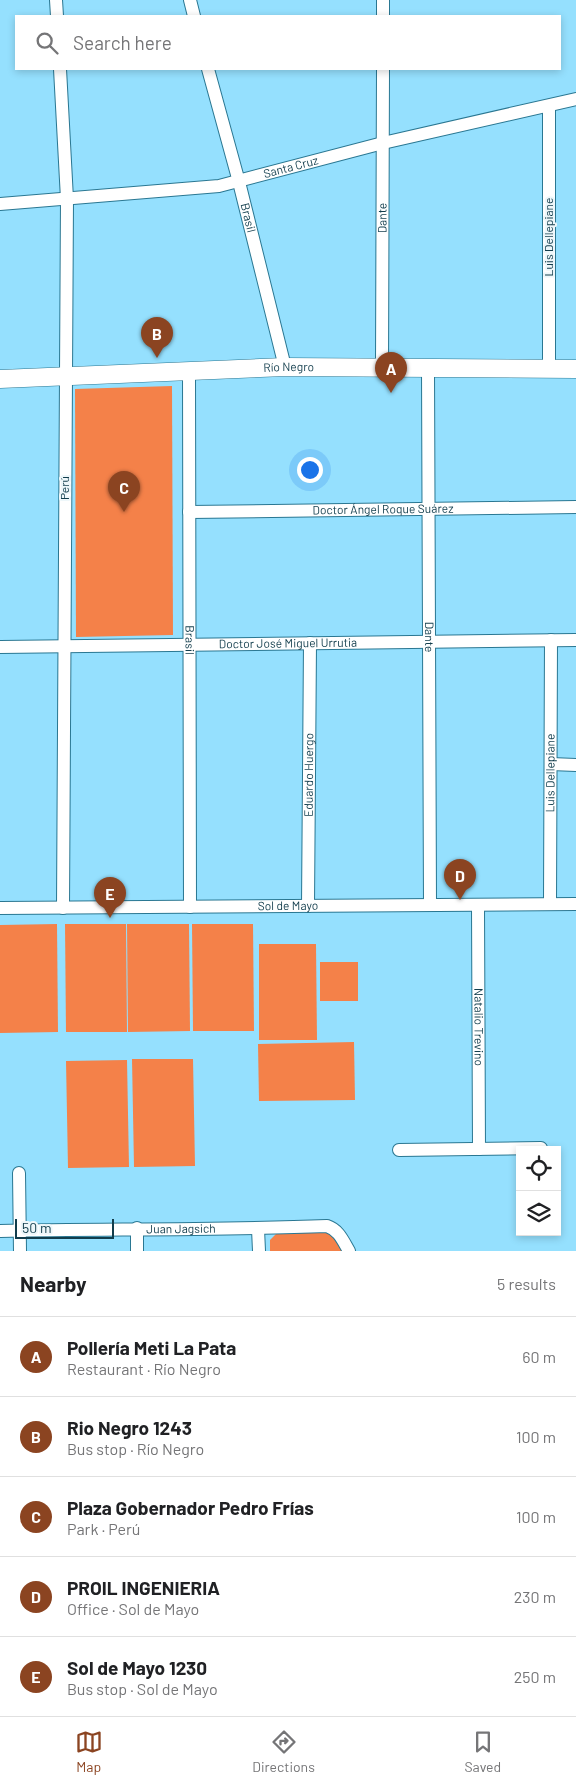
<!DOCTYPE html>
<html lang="en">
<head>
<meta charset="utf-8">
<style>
	:root { --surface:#fff; --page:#f6f6f6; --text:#202124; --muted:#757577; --line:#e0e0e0; --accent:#8b4421 }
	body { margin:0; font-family:Barlow,sans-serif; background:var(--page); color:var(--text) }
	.controls { position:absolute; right:15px; bottom:15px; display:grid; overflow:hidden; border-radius:0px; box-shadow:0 2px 8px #0003 }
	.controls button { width:45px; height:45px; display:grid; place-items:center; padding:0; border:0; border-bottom:1px solid var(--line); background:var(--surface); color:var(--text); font:25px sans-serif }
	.scale { position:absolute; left:15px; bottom:12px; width:99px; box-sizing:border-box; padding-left:5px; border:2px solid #123d4c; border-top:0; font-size:14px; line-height:18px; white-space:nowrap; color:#123d4c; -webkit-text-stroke:4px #eef7fa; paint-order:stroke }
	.you { position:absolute; left:309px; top:469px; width:18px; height:18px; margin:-12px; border:4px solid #fff; border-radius:50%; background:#1a73e8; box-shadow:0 0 0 8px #1a73e833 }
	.badge { display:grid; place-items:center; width:32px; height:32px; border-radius:50%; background:var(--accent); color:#fff; font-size:16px; font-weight:700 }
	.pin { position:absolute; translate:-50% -41px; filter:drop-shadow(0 1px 2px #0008) }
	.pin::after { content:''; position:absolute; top:26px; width:18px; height:15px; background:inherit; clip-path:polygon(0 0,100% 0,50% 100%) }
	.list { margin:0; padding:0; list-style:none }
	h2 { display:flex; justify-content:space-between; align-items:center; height:65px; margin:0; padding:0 20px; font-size:21px }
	h2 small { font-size:16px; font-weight:400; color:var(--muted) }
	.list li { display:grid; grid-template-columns:32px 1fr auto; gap:15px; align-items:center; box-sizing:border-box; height:80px; padding:0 20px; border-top:1px solid var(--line) }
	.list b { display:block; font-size:19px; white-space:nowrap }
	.list p { margin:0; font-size:16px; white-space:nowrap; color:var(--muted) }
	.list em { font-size:16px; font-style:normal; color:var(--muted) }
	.icon { flex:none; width:28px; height:28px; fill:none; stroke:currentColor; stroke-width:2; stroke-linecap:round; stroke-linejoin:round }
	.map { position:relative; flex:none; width:576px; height:1251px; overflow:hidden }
	.search { position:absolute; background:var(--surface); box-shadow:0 2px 8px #0003; left:15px; right:15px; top:15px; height:55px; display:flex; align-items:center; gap:12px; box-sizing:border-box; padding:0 18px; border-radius:0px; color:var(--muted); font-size:19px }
	.sheet { height:465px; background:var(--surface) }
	nav { display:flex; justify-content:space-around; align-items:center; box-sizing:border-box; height:70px; border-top:1px solid var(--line); background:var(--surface); font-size:14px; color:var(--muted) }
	nav a { display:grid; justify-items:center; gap:2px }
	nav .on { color:var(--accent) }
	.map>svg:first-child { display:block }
	.green { fill:#f48149 }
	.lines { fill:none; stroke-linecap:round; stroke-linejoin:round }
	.street-casing { stroke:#2a7792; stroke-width:14 }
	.secondary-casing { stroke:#2a7792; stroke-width:19 }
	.street { stroke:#fff; stroke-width:12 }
	.secondary { stroke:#fff; stroke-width:18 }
	.labels { text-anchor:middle; stroke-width:4; stroke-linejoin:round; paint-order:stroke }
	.street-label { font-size:12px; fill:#123d4c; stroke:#eef7fa }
</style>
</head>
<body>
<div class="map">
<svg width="576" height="1251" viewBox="0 0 576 1251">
	<rect width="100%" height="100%" fill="#95e0fe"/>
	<!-- green -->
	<g class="green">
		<path d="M172,386L173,635L76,637L75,389Z"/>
		<path d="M57,924L58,1032L0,1033V925Z"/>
		<path d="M65,924H126L127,1032H66Z"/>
		<path d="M127,924H189L190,1031L128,1032Z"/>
		<path d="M192,924H253L254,1031H193Z"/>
		<path d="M259,944H316L317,1040H259Z"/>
		<rect x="320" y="962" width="38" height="39"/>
		<path d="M354,1042L355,1100L259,1101L258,1044Z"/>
		<path d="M132,1059H193L195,1166L134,1167Z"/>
		<path d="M127,1060L129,1167L68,1168L66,1061Z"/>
		<path d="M325,1232L332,1235L342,1251H270V1240L276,1234Z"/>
	</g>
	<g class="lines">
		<defs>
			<g id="street">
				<path d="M56,0L57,16"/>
				<path d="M190,0L194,16"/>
				<path d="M383,16V0"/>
				<path d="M60,69L67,199L63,908"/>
				<path id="s1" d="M208,69L239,182L285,367"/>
				<path d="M549,106V369"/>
				<path id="s2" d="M0,204L219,186L383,143L576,99"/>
				<path id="s3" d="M382,368L383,69"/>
				<path id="s4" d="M428,368L430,905"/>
				<path id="s5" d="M189,372L190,907"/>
				<path id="s6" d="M189,512L576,507"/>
				<path id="s7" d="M0,647L576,640"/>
				<path d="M551,764L576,765"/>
				<path id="s8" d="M550,904L551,640"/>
				<path id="s9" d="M478,905L479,1149"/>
				<path id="s10" d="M308,906L310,643"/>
				<path id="s11" d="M0,908L576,904"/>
				<path d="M399,1150L541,1148"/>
				<path d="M19,1173L20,1251"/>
				<path d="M258,1229L259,1251"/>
				<path id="s12" d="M0,1231C109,1229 218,1230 327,1226C339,1230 343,1241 349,1251"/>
				<path d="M137,1251V1228"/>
			</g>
			<g id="secondary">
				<path id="s13" d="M0,379L285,367L576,369"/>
			</g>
		</defs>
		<!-- street casing -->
		<use href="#street" class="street-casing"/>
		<!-- secondary casing -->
		<use href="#secondary" class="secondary-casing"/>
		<!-- street -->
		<use href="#street" class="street"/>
		<!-- secondary -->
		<use href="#secondary" class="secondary"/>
	</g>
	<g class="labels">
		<!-- street labels -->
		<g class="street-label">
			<text dy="4" stroke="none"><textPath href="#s2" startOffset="294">Santa Cruz</textPath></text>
			<text dy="4" stroke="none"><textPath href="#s1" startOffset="154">Brasil</textPath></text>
			<text dy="4" stroke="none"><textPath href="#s3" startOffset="150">Dante</textPath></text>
			<text transform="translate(549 237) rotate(-90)" y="4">Luis Dellepiane</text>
			<text dy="4" stroke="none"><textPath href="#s13" startOffset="289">Río Negro</textPath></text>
			<text transform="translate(65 488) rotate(-90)" y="4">Perú</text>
			<text dy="4" stroke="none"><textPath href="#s6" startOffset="194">Doctor Ángel Roque Suárez</textPath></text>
			<text dy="4" stroke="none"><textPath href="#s4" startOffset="269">Dante</textPath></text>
			<text dy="4" stroke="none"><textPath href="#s5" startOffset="268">Brasil</textPath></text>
			<text dy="4" stroke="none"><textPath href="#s7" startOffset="288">Doctor José Miguel Urrutia</textPath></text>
			<text dy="4" stroke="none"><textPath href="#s8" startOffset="131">Luis Dellepiane</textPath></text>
			<text dy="4" stroke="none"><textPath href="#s10" startOffset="131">Eduardo Huergo</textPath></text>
			<text dy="4" stroke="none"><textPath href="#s11" startOffset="288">Sol de Mayo</textPath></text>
			<text dy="4" stroke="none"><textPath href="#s9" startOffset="122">Natalio Trevino</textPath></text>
			<text dy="4" stroke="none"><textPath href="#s12" startOffset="181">Juan Jagsich</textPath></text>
		</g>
	</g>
</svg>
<div class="controls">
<button><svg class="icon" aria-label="locate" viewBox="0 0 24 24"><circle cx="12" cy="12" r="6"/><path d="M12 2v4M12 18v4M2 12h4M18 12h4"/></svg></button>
<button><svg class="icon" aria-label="layers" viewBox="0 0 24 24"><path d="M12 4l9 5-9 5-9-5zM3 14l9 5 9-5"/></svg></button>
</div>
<div class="scale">50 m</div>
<div class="you"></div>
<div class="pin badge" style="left:391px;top:393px">A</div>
<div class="pin badge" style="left:157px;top:358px">B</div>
<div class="pin badge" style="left:124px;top:512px">C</div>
<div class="pin badge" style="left:460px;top:900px">D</div>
<div class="pin badge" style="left:110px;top:918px">E</div>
<div class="search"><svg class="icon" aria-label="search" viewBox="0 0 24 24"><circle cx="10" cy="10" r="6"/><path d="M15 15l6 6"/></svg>Search here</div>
</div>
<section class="sheet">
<h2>Nearby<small>5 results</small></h2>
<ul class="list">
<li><span class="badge">A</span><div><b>Pollería Meti La Pata</b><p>Restaurant · Río Negro</p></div><em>60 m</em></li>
<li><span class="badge">B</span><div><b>Rio Negro 1243</b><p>Bus stop · Río Negro</p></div><em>100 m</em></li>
<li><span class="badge">C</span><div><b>Plaza Gobernador Pedro Frías</b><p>Park · Perú</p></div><em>100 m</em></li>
<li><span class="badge">D</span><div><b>PROIL INGENIERIA</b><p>Office · Sol de Mayo</p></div><em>230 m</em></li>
<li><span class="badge">E</span><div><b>Sol de Mayo 1230</b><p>Bus stop · Sol de Mayo</p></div><em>250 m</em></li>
</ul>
</section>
<nav>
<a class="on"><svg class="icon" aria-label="map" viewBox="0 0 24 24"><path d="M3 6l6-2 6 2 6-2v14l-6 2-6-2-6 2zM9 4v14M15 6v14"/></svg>Map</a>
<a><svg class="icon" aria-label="directions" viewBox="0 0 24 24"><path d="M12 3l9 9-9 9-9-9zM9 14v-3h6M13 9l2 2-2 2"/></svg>Directions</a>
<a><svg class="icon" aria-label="saved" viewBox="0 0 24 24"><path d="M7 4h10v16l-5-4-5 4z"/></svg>Saved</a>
</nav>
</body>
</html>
